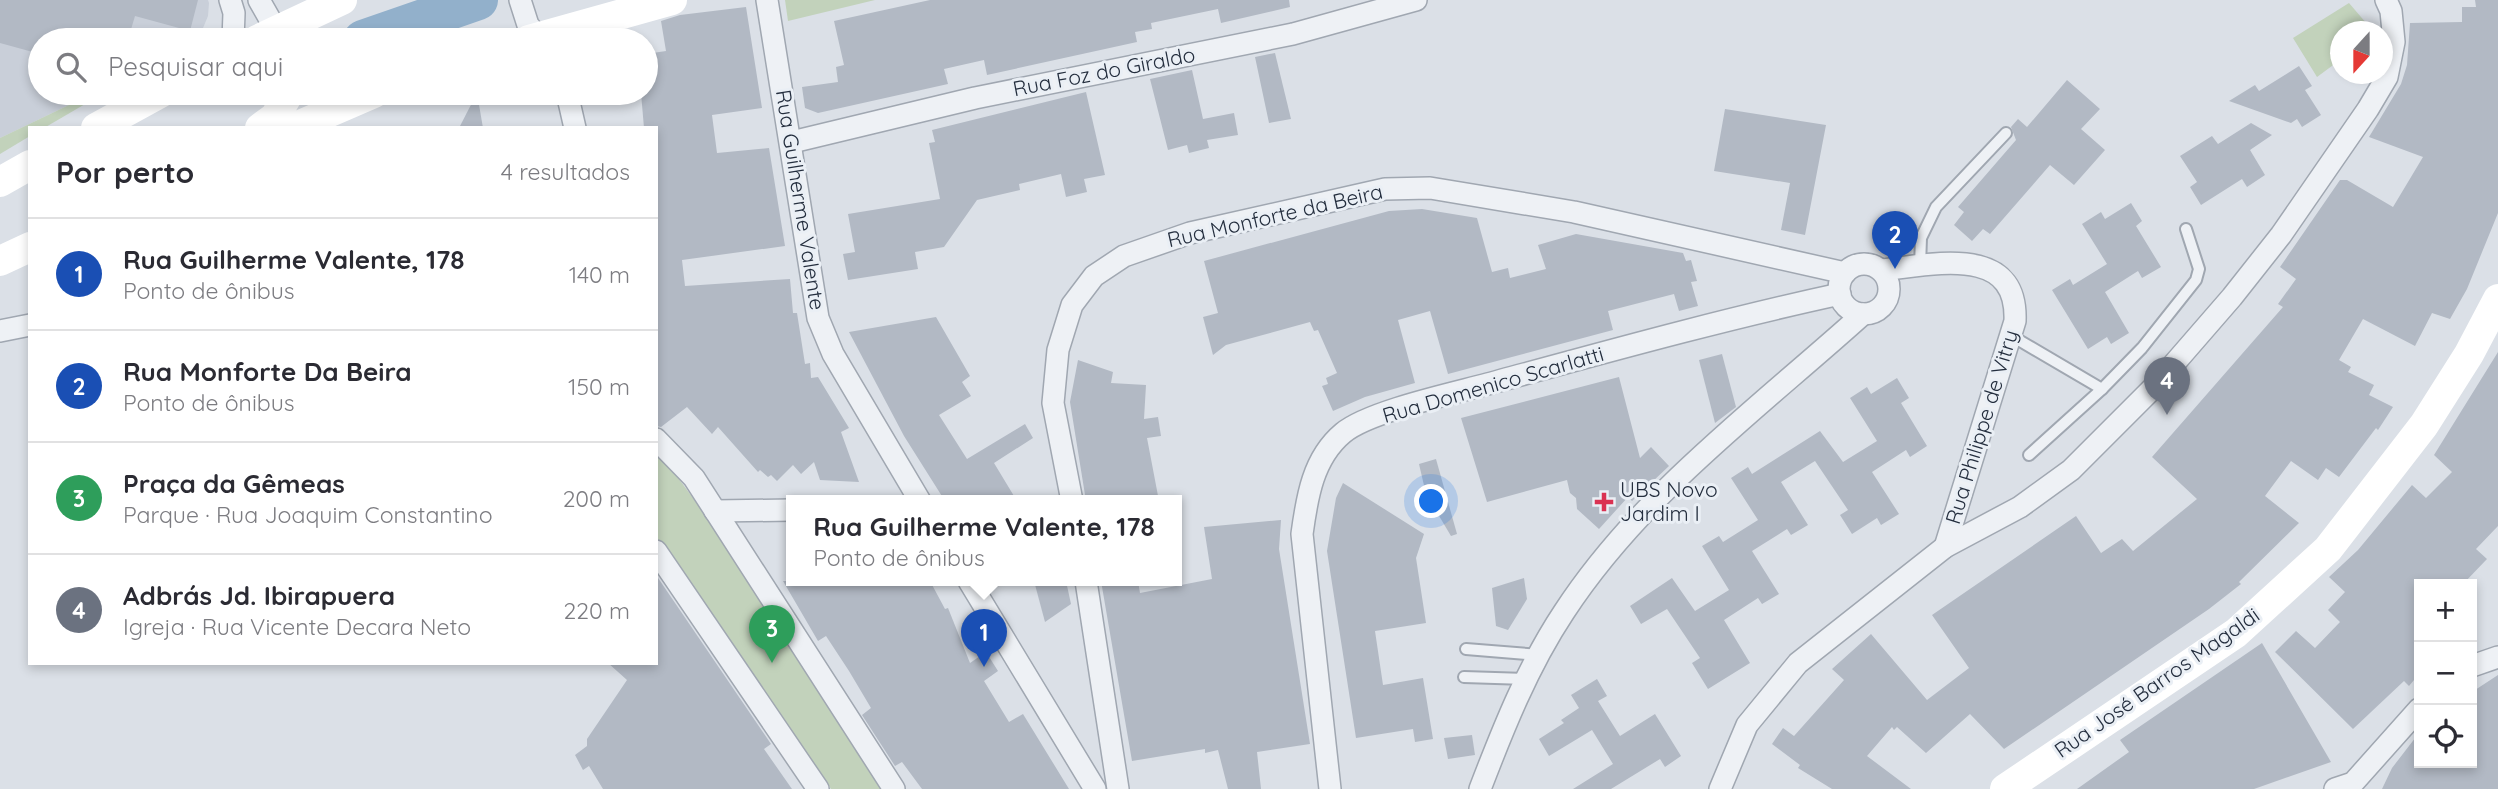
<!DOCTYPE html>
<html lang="pt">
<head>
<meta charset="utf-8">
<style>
	:root { --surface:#fff; --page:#f7f7f7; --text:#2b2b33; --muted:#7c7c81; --line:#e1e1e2; --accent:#0b8043 }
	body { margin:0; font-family:Quicksand,sans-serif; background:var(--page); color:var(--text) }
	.controls { position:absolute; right:21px; bottom:21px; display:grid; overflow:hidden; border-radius:0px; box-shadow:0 4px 10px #0003 }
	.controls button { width:63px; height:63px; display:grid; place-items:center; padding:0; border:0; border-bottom:2px solid var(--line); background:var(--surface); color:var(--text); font:35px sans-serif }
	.compass { position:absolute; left:2330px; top:21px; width:63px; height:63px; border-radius:50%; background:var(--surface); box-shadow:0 4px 10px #0003; rotate:201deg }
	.you { position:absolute; left:1432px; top:502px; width:24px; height:24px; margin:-18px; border:5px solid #fff; border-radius:50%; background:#1a73e8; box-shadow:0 0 0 10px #1a73e833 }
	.badge { display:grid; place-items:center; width:46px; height:46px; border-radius:50%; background:var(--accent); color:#fff; font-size:23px; font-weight:700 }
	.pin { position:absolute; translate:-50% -58px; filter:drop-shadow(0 2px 4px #0008) }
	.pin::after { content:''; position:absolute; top:37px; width:24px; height:21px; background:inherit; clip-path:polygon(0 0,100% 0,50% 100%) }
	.popup { position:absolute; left:786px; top:495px; width:396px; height:91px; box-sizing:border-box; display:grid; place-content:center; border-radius:0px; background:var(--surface); filter:drop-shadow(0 2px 5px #0005); font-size:23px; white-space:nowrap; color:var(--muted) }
	.popup b { font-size:26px; color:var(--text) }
	.popup::after { content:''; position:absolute; left:50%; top:100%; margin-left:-14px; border:14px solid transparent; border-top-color:var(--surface) }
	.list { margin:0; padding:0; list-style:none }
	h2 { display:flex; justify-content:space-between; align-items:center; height:91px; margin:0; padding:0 28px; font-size:30px }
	h2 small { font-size:23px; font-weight:400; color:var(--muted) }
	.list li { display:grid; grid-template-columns:46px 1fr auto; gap:21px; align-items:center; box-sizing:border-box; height:112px; padding:0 28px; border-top:2px solid var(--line) }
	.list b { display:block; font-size:26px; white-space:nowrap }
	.list p { margin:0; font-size:23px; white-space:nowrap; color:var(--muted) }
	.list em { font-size:23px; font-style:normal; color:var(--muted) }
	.icon { flex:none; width:38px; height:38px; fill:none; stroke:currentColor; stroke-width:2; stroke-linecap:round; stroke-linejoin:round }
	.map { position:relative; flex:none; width:2498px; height:789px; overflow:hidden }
	.search { position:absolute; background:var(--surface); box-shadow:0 4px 10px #0003; left:28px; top:28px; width:630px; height:77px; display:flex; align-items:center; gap:18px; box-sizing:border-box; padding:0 24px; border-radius:38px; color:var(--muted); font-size:26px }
	.panel { position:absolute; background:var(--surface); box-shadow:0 4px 10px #0003; left:28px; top:126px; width:630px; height:539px; border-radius:0px }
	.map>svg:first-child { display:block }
	.built { fill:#c9cfd9 }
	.green { fill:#c2d2bb }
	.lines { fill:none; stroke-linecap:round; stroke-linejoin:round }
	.river { stroke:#92b0cb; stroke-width:40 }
	.building { fill:#b2b9c4 }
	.lane-casing { stroke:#a0a7b1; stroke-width:14 }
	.street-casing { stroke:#a0a7b1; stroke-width:24 }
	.lane { stroke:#eef1f5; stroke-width:10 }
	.street { stroke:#eef1f5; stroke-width:21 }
	.secondary { stroke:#fff; stroke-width:30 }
	.poi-dot { fill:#da3252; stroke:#eaeff5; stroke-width:2.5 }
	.labels { text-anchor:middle; stroke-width:6; stroke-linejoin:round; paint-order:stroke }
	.street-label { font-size:21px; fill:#242e3e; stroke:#eaeff5 }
	.poi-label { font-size:21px; fill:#242e3e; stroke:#eaeff5; text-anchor:start }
</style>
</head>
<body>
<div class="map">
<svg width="2498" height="789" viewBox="0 0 2498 789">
	<rect width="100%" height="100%" fill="#dbe0e7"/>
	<!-- built -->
	<path class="built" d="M0,0H208L209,3L208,16L198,40H40V93H94L0,138Z"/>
	<!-- green -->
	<g class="green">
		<path d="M785,0H875L788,21Z"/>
		<path d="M2349,3L2373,31L2340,32V60L2317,77L2293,38Z"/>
		<path d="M94,93H104L44,128H30V136L0,154V138Z"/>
		<path d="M656,448L707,517L883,789H831L656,536Z"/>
	</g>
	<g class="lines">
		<!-- river -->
		<path class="river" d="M363,40L478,0"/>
	</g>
	<!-- building -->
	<g class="building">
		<path d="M0,0H198L190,31L135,16L129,36L122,34L120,40H40V54L0,43Z"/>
		<path d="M930,0H1289L1290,7L1221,23L1218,9L1151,23L1152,29L1135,32L1137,42L987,75L984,60L944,69L948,84L818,113L805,108L802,87L838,82L836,67L844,65L834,21Z"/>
		<path d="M2475,0H2498V213L2467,289L2450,319L2432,313L2415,346L2363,319L2339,360L2351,367L2348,372L2374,385L2369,395L2393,407L2378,430L2376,428L2339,477L2326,468L2318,480L2291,461L2265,496L2299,523L2239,582L2241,584L2209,609L2004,749L1970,714L1926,753L1897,727L1894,730L1892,727L1867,756L1911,789H1832L1798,768L1800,765L1772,744L1783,728L1794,736L1844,680L1832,669L1871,634L1927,700L1969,668L1932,615L2076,516L2101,553L2122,539L2133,551L2197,499L2152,457L2283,307L2278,304L2296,279L2280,267L2340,180H2347L2393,207L2423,157L2369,137L2401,84L2407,65L2410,23L2462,22V7H2476Z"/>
		<path d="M746,7L762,108L712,115L717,153L769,148L785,246L682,260L685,286L790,279L793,313H797L805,364L810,363L811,378L818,377L849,428L841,432L859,482L820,480L814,462L801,474L793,465L777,481L771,475L768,477L760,470L758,472L718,427L712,434L687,407L661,427L656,426V128H644L641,93H646V54L666,51L661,21L680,15Z"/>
		<path d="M1275,53L1291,119L1269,123L1255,57Z"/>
		<path d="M2299,66L2312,86L2305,90L2321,115L2302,127L2297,119L2291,123L2229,101L2255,85L2259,91Z"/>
		<path d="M1192,70L1203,119L1234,113L1238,135L1207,140L1209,148L1189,153L1187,145L1168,150L1150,79Z"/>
		<path d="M2067,80L2100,109L2081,129L2105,150L2074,185L2050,165L1990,234L1983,229L1972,241L1954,225L1964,212L1958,207L2016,140L2011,127L2018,119L2027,127Z"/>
		<path d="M1086,92L1105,175L1084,179L1087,192L1066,197L1061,174L1019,184L1020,190L977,200L944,247L915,252L918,269L848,280L843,254L855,252L848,214L940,199L929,143L935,142L932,130Z"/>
		<path d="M477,93L483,128H459Z"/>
		<path d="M1725,109L1826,125L1805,235L1781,230L1790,183L1714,171Z"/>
		<path d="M2251,123L2272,135L2250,150L2265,175L2247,187L2242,179L2201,205L2190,187L2197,182L2180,156L2212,136L2218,144Z"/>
		<path d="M2131,203L2142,221L2136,226L2161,267L2142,278L2138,271L2105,292L2129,333L2111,344L2107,337L2088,349L2052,290L2070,279L2073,285L2107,264L2082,224L2101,212L2105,219Z"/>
		<path d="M1422,209L1477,218L1492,272L1508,268L1510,278L1546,269L1538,245L1576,234L1683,253L1686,261L1691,260L1697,281L1691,282L1698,306L1679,311L1674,294L1608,311L1613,330L1448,374L1430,311L1398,320L1415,383L1365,397L1333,411L1322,386L1328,384L1326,378L1337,373L1318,330L1314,331L1310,322L1226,345L1213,355L1203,317L1218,313L1204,261L1389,211Z"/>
		<path d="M936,317L970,376L962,382L971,396L939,415L967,459L1025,424L1033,438L994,463L1017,501H945L904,436L849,332Z"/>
		<path d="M2498,352V526L2476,549L2487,559L2463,584H2419V674L2409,686L2404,681L2353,729L2275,652L2296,631L2315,648L2340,622L2328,610L2345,592L2329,577L2358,550L2412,485L2426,498L2452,472L2434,455Z"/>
		<path d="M1722,354L1736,407L1715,423L1699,360Z"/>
		<path d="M1078,360L1113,372L1111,383L1146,385L1144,419L1158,417L1161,436L1147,438L1159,501H1086L1070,402Z"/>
		<path d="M1619,377L1640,458L1651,447L1669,466L1632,501L1628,497L1599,529L1577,509L1576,498L1570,493L1567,480L1487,502L1461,418Z"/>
		<path d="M1897,378L1909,398L1901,403L1927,446L1910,457L1906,450L1872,472L1899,514L1881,525L1877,518L1852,534L1840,515L1848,510L1815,461L1781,482L1808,525L1791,535L1787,529L1752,551L1779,594L1762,604L1758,598L1724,620L1750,663L1708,689L1692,663L1700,658L1667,609L1641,624L1630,606L1672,578L1695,611L1729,590L1702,546L1719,536L1723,542L1758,520L1731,478L1748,467L1752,474L1820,431L1843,462L1877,441L1850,398L1867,387L1871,394Z"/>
		<path d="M1436,459L1457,534L1451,536L1426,494L1419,464Z"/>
		<path d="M1343,483L1424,534L1416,558L1426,623L1375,631L1383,685L1423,678L1433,739L1415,742L1413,729L1356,738L1327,551L1336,498Z"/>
		<path d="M1281,520L1279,549L1310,744L1257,752L1261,789H1228L1218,750L1205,753V749L1132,761L1101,581H1138L1140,593L1212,579L1204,527Z"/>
		<path d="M656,575L771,744L764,749L792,789H603L589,766L583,770L575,755L587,746V739L627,680L608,663H656Z"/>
		<path d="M1524,578L1527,599L1508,630L1496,626L1492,588Z"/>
		<path d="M783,581H930L945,609L948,608L970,663L986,652L998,671L984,681L1009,722L1023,714L1069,789H922L902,762L895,766L862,715L871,708L849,671L826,636L818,641Z"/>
		<path d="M1034,581H1066L1071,604L1045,622Z"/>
		<path d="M2262,643L2331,762L2254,789H2077L2129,752L2120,740Z"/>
		<path d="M2498,675V789H2382L2392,768L2419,733V763H2472V692Z"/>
		<path d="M1597,679L1607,696L1598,701L1620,736L1655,714L1681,756L1665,767L1660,759L1611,789H1573L1613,764L1592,730L1549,756L1539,739L1564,723L1561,720L1579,708L1571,695Z"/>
		<path d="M1472,735L1475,755L1448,759L1444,738Z"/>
	</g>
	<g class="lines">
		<defs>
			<g id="lane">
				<path d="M1920,266L1921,238L1936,207L2006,133"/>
				<path d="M2010,335L2102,389L2142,348L2196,280L2199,269L2186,229"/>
				<path d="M2029,455L2102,389"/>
				<path d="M1466,649L1540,655"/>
				<path d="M1464,677L1527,679"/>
			</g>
			<g id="street">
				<path d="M230,0L234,13L233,40"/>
				<path d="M259,0L276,30"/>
				<path d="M520,0L528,25L541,40"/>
				<path d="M767,0L818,318L833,354L920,501"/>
				<path d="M567,93L575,128"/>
				<path d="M792,142L975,98L1293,34L1416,0"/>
				<circle cx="1864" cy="289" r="25"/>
				<path d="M1881,270C1932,265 2018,243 2015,321L1945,547"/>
				<path d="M0,331L30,325"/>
				<path d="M656,439L694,478L894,789"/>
				<path d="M1072,501L1053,403L1058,350L1072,305L1094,276L1124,256L1190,233L1385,189L1430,188L1574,212L1845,273"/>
				<path d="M715,511L792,510"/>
				<path d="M656,551L818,789"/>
				<path d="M969,581L1095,789"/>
				<path d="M1086,581L1118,789"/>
				<path d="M2472,666L2498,657"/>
				<path d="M1330,789L1302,534C1307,497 1313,458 1343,433C1368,412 1450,394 1484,385C1602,353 1720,320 1840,294"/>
				<path d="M1480,789C1503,729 1528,666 1564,612C1641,494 1760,407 1863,314"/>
				<path d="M1720,789L1747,725L1798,663L1945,547L2020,507L2071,470L2153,388L2232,297L2281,235L2368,109L2387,77L2394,42L2391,11L2386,0"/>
				<path d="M2335,789L2353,783L2419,709"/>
			</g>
		</defs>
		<!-- lane casing -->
		<use href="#lane" class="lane-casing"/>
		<!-- street casing -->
		<use href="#street" class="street-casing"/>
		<!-- lane -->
		<use href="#lane" class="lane"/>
		<!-- street -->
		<use href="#street" class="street"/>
		<!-- secondary -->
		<g class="secondary">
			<path d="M257,40L342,0"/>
			<path d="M529,40L672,0"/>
			<path d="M96,128L160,93"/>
			<path d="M260,128L275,117L289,93"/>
			<path d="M293,128L374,93"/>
			<path d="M0,182L30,165"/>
			<path d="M0,261L30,247"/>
			<path d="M2005,789L2236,633L2328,549L2424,425L2469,354L2498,299"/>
		</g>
	</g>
	<!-- markers -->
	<path class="poi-dot" d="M1600.5 491.5h7v7h7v7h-7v7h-7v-7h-7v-7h7z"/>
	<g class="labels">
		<!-- street labels -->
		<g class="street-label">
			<text transform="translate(1104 72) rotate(-11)" y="7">Rua Foz do Giraldo</text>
			<text transform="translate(800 200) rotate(81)" y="7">Rua Guilherme Valente</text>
			<text transform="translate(1275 216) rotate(-13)" y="7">Rua Monforte da Beira</text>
			<text transform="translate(1493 385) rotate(-16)" y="7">Rua Domenico Scarlatti</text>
			<text transform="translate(1982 427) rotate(-73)" y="7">Rua Philippe de Vitry</text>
			<text transform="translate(2157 683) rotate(-35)" y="7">Rua José Barros Magaldi</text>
		</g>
		<!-- poi labels -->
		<g class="poi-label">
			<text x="1620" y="497">UBS Novo<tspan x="1620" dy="24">Jardim I</tspan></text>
		</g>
	</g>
</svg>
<div class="controls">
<button>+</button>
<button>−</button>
<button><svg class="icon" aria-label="locate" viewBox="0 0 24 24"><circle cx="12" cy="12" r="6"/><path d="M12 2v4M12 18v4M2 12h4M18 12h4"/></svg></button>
</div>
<svg class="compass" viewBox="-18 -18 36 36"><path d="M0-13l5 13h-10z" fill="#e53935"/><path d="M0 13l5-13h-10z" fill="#7c7c81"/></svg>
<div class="you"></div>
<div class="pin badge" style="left:984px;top:667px;background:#1a4fb4">1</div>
<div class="popup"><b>Rua Guilherme Valente, 178</b>Ponto de ônibus</div>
<div class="pin badge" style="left:1895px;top:269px;background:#1a4fb4">2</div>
<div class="pin badge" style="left:772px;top:663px;background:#2e9e5b">3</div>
<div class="pin badge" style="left:2167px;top:415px;background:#6b7280">4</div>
<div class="search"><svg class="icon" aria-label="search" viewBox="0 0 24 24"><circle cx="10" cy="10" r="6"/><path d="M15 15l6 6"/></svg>Pesquisar aqui</div>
<section class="panel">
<h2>Por perto<small>4 resultados</small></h2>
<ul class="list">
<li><span class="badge" style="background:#1a4fb4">1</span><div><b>Rua Guilherme Valente, 178</b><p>Ponto de ônibus</p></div><em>140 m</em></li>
<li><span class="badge" style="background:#1a4fb4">2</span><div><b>Rua Monforte Da Beira</b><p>Ponto de ônibus</p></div><em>150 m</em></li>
<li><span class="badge" style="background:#2e9e5b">3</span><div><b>Praça da Gêmeas</b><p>Parque · Rua Joaquim Constantino</p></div><em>200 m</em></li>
<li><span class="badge" style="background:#6b7280">4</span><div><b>Adbrás Jd. Ibirapuera</b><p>Igreja · Rua Vicente Decara Neto</p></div><em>220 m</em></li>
</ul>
</section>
</div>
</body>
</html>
